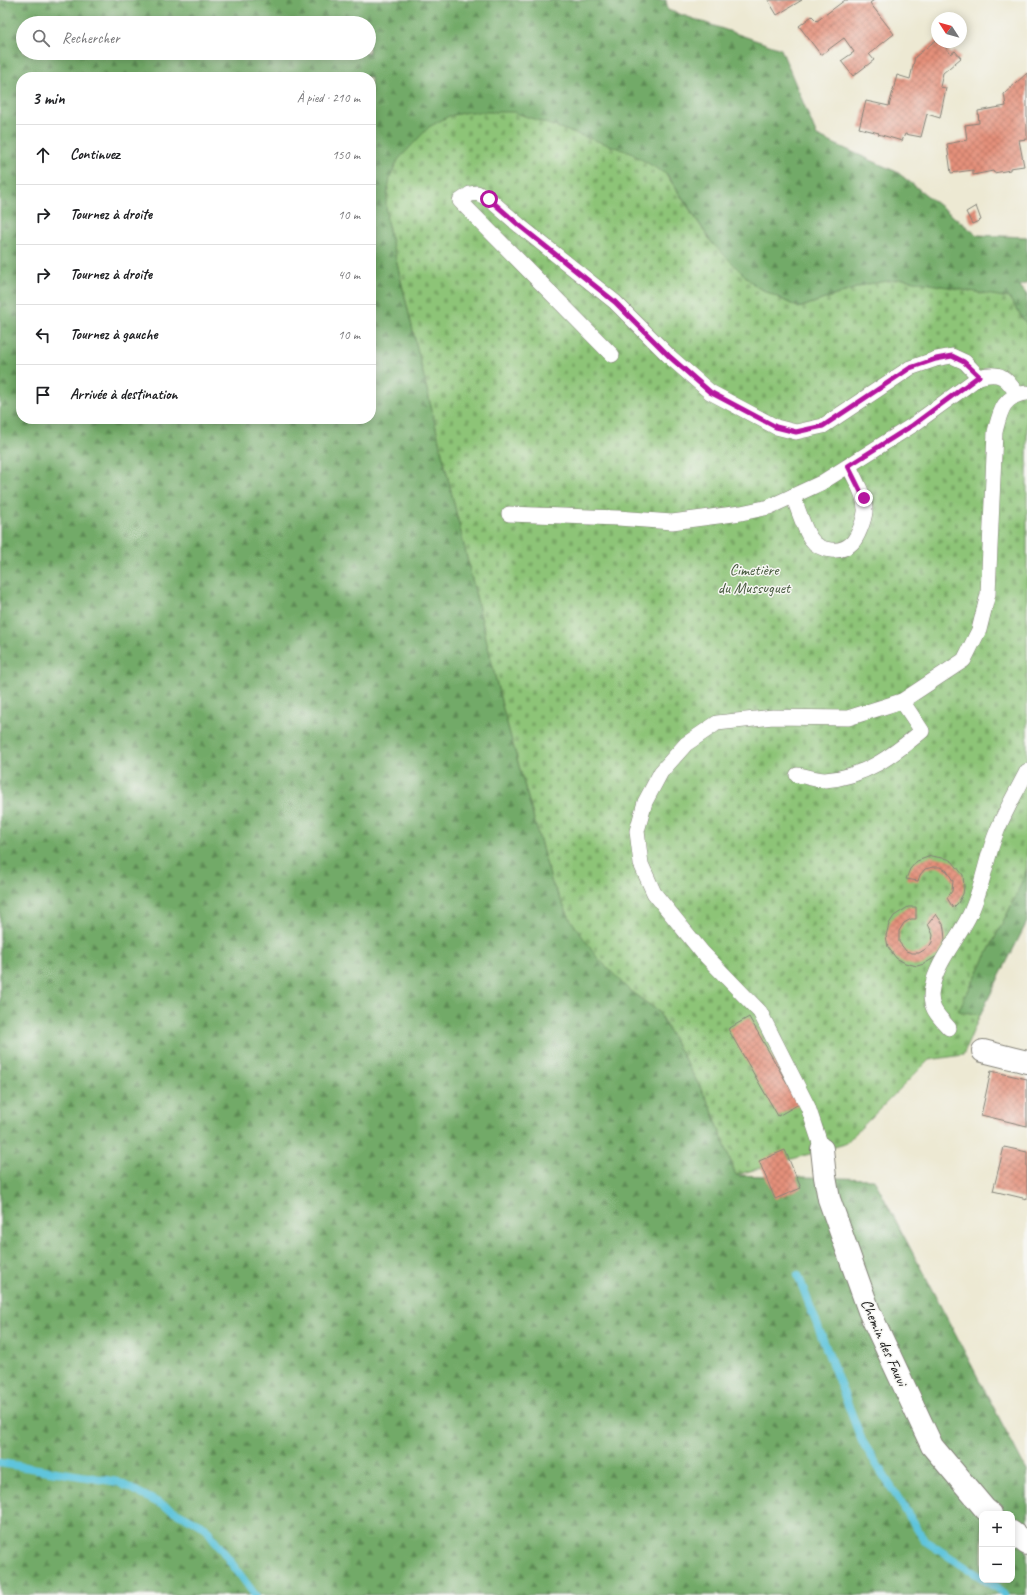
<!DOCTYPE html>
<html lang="fr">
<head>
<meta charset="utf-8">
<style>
	:root { --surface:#fff; --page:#f6f6f6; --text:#202124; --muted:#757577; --line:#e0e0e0 }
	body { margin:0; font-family:Caveat,sans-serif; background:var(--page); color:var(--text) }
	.controls { position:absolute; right:12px; bottom:12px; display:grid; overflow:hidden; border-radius:8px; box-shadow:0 2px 10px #0003 }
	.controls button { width:36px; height:36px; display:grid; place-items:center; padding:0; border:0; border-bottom:1px solid var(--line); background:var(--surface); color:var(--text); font:20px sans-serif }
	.compass { position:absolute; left:931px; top:12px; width:36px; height:36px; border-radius:50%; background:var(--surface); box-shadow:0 2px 10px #0003; rotate:306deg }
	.stop { position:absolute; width:12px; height:12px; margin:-9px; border:3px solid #b5179e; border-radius:50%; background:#fff }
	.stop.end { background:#b5179e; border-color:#fff; box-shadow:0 1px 4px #0008 }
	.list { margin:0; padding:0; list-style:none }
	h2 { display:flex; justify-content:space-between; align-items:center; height:52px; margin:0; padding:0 16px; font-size:17px }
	h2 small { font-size:13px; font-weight:400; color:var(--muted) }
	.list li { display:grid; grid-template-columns:26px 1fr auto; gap:12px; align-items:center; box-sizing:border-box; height:60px; padding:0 16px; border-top:1px solid var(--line) }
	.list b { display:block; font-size:15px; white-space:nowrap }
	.list em { font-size:13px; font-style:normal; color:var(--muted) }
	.icon { flex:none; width:22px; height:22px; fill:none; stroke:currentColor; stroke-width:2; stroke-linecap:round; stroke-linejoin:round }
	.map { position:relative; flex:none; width:1027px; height:1595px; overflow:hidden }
	.search { position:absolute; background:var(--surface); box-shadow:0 2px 10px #0003; left:16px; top:16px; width:360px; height:44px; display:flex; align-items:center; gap:10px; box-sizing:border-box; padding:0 14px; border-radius:22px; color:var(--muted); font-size:15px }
	.panel { position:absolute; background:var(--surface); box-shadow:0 2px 10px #0003; left:16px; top:72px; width:360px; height:352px; border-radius:16px }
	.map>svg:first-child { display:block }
	.forest { fill:url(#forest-firs); stroke:#476342; fill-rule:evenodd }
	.cemetery { fill:url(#cemetery-stones); stroke:#54704a }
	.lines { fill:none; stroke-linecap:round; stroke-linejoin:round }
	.stream { stroke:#5ec4dc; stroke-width:8 }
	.building { fill:url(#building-cross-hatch) }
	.service-casing { stroke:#848278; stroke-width:16 }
	.minor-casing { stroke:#848278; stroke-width:24 }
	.service { stroke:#fff; stroke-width:15 }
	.minor { stroke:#fff; stroke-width:22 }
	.route { stroke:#b5179e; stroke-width:5 }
	.labels { text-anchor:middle; stroke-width:3; stroke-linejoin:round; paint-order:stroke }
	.park-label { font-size:16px; fill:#44573c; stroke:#f6f6f2 }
	.street-label { font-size:16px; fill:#1c1c1c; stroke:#f6f6f2 }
</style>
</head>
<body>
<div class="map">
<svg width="1027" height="1595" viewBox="0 0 1027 1595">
	<defs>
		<pattern id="forest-firs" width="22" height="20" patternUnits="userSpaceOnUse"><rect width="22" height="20" fill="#72aa68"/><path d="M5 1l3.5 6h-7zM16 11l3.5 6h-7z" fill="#5d8a55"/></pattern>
		<pattern id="cemetery-stones" width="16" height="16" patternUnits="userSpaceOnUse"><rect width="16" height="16" fill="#8dc477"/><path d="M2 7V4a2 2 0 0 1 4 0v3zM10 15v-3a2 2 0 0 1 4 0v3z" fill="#79a866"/></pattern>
		<pattern id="building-cross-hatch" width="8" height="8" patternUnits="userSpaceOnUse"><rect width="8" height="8" fill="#e4907a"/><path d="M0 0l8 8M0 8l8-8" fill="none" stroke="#b87563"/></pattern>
	</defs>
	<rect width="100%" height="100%" fill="#f6f6f2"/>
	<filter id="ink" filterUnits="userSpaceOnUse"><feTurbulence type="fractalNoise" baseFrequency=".025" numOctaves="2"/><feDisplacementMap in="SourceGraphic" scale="8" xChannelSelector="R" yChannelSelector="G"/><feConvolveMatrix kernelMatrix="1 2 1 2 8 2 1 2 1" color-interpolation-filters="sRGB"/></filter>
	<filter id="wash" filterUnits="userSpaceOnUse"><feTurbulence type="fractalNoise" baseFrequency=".012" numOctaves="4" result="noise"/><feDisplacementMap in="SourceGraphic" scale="16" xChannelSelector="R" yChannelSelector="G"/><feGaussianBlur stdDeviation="0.9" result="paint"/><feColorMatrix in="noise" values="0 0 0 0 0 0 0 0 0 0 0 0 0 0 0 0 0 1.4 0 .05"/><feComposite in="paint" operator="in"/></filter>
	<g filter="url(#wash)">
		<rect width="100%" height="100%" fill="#ede9d3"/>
		<!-- forest -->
		<g class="forest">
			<path d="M0,0H666L668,10L781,49L817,136L897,172L977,235L1027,237V283L1020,286L1027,295V325L1009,298L868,284L799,308L755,286L712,243L666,173L398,160C388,181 385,197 387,221L502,705L552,883L571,920L629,990L658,1011L710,1105L736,1175L874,1179L1027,1471V1595H0ZM23,23H369V53H23ZM21,77H371V419H21ZM982,1514H1012V1580H982Z"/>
			<path d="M1027,868V922L980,1015L958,1011L1016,896Z"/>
		</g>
		<!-- cemetery -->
		<path class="cemetery" d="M468,112H513L629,152L666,174L712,243L755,286L799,308L868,284L902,279L1009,298L1027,325V868L1016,896L958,1011L980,1015L963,1055L929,1060L845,1144L736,1175L710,1105L658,1011L629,990L596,956L571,920L552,883L502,705L387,221L386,203L390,178L398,160L429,127L449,116Z"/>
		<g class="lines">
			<!-- stream -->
			<g class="stream">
				<path d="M798,1275L862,1441L925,1541L982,1578"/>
				<path d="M0,1463L118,1482L205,1527L255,1595"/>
				<path d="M985,1580L998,1588L1004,1595"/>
			</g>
		</g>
		<g id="blocks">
			<!-- building -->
			<g class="building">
				<path d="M768,0H802L777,15Z"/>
				<path d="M845,0H874L870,3L894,34L869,54L874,60L853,76L841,61L854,52L844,38L821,55L799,26L812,16L817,21Z"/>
				<path d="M937,39V42H951L945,47L951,54L955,51L961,58L943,73L940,87L946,88L940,118L927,114L921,137L905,134L902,141L878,134L879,133L859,128L866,101L889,106L897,75L910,79L915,57Z"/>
				<path d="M1027,73V139L1019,140L1024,166L1010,168V170L994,173L993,171L973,175V170L951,173L947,144L967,140L965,125L979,123L978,111L1006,106L1004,94Z"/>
				<path d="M976,206L981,220L972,224L966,212Z"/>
				<path d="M931,856L948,859L953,862L963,875L964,887L963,894L958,903L953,908L947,898L952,891L953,881L947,871L940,867H933L925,869L920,875L918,881L906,879L910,869L917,861Z"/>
				<path d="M908,907H916V919H911L904,923L899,931V942L906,951L912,953H919L929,947L932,942L933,935L928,924L936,914L943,924L944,929L945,940L942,949L937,956L924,964L917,966L905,963L896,958L888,947L886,936L889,924L894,916Z"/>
				<path d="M749,1017L799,1104L778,1116L728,1029Z"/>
				<path d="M991,1071L1027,1079V1126L981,1115Z"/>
				<path d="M1004,1147L1027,1152V1199L993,1191Z"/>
				<path d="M785,1150L801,1188L775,1199L759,1161Z"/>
			</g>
		</g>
	</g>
	<g filter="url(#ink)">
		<use href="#blocks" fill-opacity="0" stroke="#848278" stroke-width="1"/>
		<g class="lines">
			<defs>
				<g id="service">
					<path d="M612,355L460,201L470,194L477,193L489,199L520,226L615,302L670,357L710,392L776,427L796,432L823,426L910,368L936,359L952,356L965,362L979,377"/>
					<path d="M793,496C797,506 805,532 811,539C820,552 841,554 852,543C858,537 864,520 865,512C866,496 855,480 849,466"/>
					<path d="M509,514L618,518L672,522L741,513L769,507L821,483L913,425L979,377C1000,371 1006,377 1017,394"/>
					<path d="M797,775C806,776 816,780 825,780C865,777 892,756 922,731L902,701"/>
					<path d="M949,1028C937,1015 928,1006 932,988C936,962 960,937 971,912C983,886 986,857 997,831C1005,811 1017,791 1027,771"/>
					<path d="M822,1149L808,1107L760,1012L702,952L654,893L641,864L637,831L645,802L661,772L686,744L717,723L773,717L848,718L902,701L964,660L979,630L988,594L995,432C1000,412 1003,395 1027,393"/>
				</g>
				<g id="minor">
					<path d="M983,1051L1027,1062"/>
					<path d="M822,1149L825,1177L829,1199L869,1311L932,1446L985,1509L991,1514"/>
					<path d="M1012,1532L1027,1544"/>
				</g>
			</defs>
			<!-- service casing -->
			<use href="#service" class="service-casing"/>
			<!-- minor casing -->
			<use href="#minor" class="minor-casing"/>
			<!-- service -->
			<use href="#service" class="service"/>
			<!-- minor -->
			<use href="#minor" class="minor"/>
		</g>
	</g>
	<g class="lines" filter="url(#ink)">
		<!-- route -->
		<path class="route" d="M489,199L520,226L615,302L670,357L710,392L776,427L796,432L823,426L910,368L936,359L952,356L964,362L979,376L913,425L848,466L864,498"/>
	</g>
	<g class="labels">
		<!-- park labels -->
		<g class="park-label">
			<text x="754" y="575">Cimetière<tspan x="754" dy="18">du Mussuguet</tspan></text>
		</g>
		<!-- street labels -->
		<g class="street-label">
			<text transform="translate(885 1342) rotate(66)" y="6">Chemin des Fauvi</text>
		</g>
	</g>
</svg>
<div class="controls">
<button>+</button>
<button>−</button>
</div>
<svg class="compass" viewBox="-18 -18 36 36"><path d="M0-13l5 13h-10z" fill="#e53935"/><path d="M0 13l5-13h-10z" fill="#757577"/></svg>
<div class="stop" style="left:489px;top:199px"></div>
<div class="stop end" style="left:864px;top:498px"></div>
<div class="search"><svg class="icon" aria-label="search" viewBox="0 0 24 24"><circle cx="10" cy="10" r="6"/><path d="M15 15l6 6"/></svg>Rechercher</div>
<section class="panel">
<h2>3 min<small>À pied · 210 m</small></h2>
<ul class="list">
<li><svg class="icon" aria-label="ahead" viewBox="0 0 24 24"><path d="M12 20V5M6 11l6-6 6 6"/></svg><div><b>Continuez</b></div><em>150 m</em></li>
<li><svg class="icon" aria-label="right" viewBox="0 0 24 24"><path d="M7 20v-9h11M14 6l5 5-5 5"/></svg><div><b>Tournez à droite</b></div><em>10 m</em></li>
<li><svg class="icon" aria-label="right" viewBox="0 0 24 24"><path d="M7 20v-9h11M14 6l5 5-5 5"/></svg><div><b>Tournez à droite</b></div><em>40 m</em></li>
<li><svg class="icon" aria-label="left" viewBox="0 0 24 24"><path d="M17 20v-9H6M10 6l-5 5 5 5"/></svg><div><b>Tournez à gauche</b></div><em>10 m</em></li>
<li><svg class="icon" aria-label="arrive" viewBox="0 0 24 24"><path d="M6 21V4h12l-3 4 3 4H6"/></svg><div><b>Arrivée à destination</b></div></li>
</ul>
</section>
</div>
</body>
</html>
